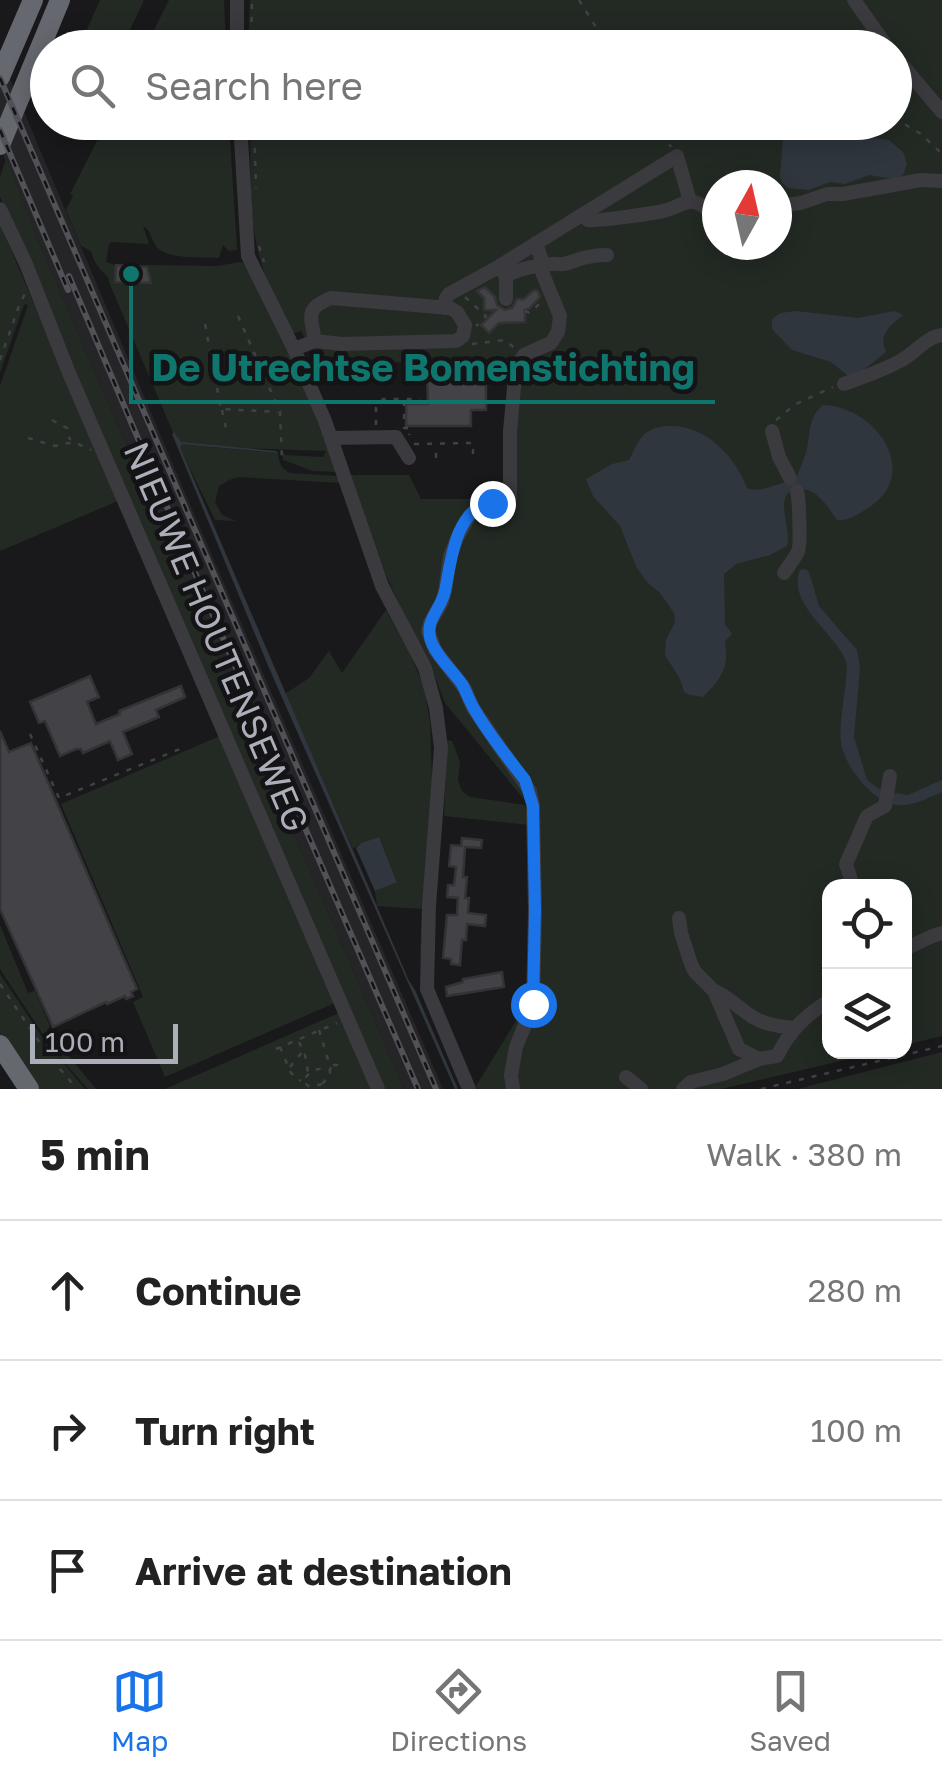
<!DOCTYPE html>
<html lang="en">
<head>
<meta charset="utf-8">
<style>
	:root { --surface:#fff; --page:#f6f6f6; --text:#222; --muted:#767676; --line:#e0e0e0; --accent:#1a73e8 }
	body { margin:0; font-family:"Golos Text",sans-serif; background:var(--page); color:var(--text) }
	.controls { position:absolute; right:30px; bottom:30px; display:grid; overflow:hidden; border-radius:20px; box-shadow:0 5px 25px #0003 }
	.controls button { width:90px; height:90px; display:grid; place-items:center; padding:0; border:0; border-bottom:2px solid var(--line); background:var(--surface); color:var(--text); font:50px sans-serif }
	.compass { position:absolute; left:702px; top:170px; width:90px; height:90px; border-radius:50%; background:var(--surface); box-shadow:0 5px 25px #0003; rotate:8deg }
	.scale { position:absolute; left:30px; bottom:25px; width:148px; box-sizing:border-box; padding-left:10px; border:5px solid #acaeb9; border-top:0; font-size:28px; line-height:35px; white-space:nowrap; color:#acaeb9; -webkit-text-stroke:8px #141315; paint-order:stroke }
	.stop { position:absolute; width:30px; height:30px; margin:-22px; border:8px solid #1a73e8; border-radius:50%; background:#fff }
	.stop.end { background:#1a73e8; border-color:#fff; box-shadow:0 2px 10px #0008 }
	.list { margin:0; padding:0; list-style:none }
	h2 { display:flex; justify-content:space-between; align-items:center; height:130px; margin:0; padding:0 40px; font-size:42px }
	h2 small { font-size:32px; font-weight:400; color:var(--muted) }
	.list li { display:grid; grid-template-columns:65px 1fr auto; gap:30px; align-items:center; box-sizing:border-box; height:140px; padding:0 40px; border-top:2px solid var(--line) }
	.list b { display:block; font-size:38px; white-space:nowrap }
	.list em { font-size:32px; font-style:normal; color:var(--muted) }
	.icon { flex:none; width:55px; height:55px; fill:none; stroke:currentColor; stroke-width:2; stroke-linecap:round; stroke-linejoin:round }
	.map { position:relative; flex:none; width:942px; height:1089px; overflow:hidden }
	.search { position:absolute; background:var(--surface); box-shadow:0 5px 25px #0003; left:30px; right:30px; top:30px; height:110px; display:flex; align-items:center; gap:25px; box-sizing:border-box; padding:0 35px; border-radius:55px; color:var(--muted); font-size:38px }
	.sheet { height:550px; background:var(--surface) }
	nav { display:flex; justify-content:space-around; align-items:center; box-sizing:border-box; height:140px; border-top:2px solid var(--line); background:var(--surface); font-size:28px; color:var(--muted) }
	nav a { display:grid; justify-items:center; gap:5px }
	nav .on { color:var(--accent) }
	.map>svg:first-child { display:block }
	.built { fill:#252427 }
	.green { fill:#232a24; fill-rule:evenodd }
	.water { fill:#2f363e }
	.building { fill:#434347; stroke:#333336; stroke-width:2.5 }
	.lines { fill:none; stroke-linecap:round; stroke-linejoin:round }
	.path { stroke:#404146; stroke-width:2.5; stroke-dasharray:5 8; stroke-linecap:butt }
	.minor { stroke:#3a3a3f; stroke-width:14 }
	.highway { stroke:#666870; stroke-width:20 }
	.rail-casing { stroke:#515258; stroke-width:6 }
	.rail { stroke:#141315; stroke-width:2.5; stroke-dasharray:8; stroke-linecap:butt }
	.route { stroke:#1a73e8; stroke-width:12 }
	.labels { text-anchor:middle; stroke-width:9; stroke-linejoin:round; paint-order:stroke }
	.street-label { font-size:35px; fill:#acaeb9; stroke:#141315 }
	.leader { fill:none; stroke:#0f766e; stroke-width:4 }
	.callout-dot { fill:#0f766e; stroke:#141315; stroke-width:4 }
	.callout-label { font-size:38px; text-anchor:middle; font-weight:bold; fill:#0f766e; stroke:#141315; stroke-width:9; stroke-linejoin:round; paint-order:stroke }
</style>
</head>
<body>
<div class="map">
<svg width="942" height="1089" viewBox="0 0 942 1089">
	<rect width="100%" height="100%" fill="#19181a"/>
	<!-- built -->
	<path class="built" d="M0,55L182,486L443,1089H404L37,238L0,147Z"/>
	<!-- green -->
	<g class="green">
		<path d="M100,0H144L122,47H79Z"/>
		<path d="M169,0H224L226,47L145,48Z"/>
		<path d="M250,0H942V1036L905,1045L904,886H830V1052H879L721,1089H477L476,1086L530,998L531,808L445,703L430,663L428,665L385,573L350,475H409L421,499H507L508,363L318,362L301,331L292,334C280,308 266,283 259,255C248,215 251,164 250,123L894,122V48H248ZM717,185H777V245H717Z"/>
		<path d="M106,123H229L237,250L229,251L223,245L219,258C203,257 165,260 156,246C150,237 152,232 143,226L149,244L112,242L109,244L106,262L115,265V280L152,282L146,265L217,266L240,262L249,265L319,411L336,472L313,471L283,460V451L285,455L323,457L326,451L210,447L276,453L278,451C279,462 280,468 290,473L338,476L341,483L239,477L229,480L219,486L215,502L222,515L236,521L215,520L178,444L108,280L109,279C106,274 100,270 97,265C89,254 97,253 81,246L66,210L73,196L70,194Z"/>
		<path d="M6,159L37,238L404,1089H382L0,197V177Z"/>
		<path d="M0,224L118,501L0,551V386L28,305L25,304L23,307L0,373Z"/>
		<path d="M386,610L410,654L424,687L430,722L432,778L419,979L422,909L377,906L375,891L397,881L379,837L361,843L353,849L285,694L309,678L329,651L342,673Z"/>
		<path d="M220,736L337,1002L165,1077L133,1002L143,997L61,804Z"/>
		<path d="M445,740L452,741L460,762L458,780L462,791L470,797L525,805L529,825L444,816L446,770Z"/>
		<path d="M0,925L28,993L35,991L50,1026L47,1030L96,1089H88L54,1051L0,969Z"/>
		<path d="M0,974L42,1037L85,1089H39L0,1034Z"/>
		<path d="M341,1012L375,1089H165Z"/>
		<path d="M942,1052V1089H798L817,1084Z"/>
	</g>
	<!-- water -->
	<g class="water">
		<path d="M772,123H824L845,134L889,140L903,152L907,164L903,175L894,179L869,175L845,184L830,182L809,190L788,188L782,183L780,176L783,139Z"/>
		<path d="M796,311L858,318L894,311L903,315C890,326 878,334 886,352L852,379L831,362L792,350L772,329V319L780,313Z"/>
		<path d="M823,405C878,407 924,476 865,510C855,516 848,521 837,520C828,507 817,488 799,489C770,491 793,529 787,546L770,555L736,564L724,574L725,624L732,634L725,641C729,668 722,678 703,697L690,695L684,692L680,679L665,655L666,640L675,622L674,613L660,593L646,581L636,566L620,526L593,496L586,479L612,464L629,460C634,451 638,439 646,433C653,428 661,426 669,426C706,425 735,456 747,488C760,494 782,482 797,478C799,469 803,462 806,453C811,435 807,418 823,405Z"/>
		<path d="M174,432L181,442L276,451L277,453L182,444L180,447L409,981L415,990L458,1089H455L269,668L172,434Z"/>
		<path d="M805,569L809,572L819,606L857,650L860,668L854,737L867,780L882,791L908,795L942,780V792C930,797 917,804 905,805C877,809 845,768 841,743C838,722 847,688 847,664C837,633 786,605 800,570Z"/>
		<path d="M379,837L397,882L375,891L356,848L361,843Z"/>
	</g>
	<!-- building -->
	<g class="building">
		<path d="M116,265L147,267L151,283L115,282Z"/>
		<path d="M485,287L495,297L497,305L505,310L512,308L517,299H524L534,290L538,291L540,297L529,309L525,310V322L499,323L489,333L481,325L496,310H484V298L477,291Z"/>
		<path d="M486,372V410H471V426H406V404H428L427,373Z"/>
		<path d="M90,676L99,697L87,702L96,724L120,714L119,711L181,686L185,697L156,710L159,717L123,732L132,754L118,760L110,741L83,753L81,749H76L60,756L45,721L39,723L30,702Z"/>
		<path d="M0,731L9,752L31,743L137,989L131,992L133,996L126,999L125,996L107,1004L106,1002L53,1027L0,909Z"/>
		<path d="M462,838L482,840L481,848L465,847L463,877H467L465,898H469L468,913L486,915L485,926L467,924L466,940H462L460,965L451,964V959L443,958L447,915H457L458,898L447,897L448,885H454L456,867L449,866L451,845L461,846Z"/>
		<path d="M502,972L504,987L447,996L446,987L463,982V979Z"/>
	</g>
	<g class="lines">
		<!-- path -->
		<g class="path">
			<path d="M579,0L609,48"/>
			<path d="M251,48L252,0"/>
			<path d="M894,118L921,134L942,154"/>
			<path d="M254,122L256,188"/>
			<path d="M656,122L671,147"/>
			<path d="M259,246L264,262"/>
			<path d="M465,297L486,316L476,326"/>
			<path d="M525,311L530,313L543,300"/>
			<path d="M238,316L280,412L282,462"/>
			<path d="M205,324L221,409L278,412"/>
			<path d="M472,344L504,340L516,349"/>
			<path d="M0,360L20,303L26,292"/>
			<path d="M217,374L257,362"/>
			<path d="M404,401V428H410L409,435"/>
			<path d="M222,410L226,429"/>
			<path d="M52,420L67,428L70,440"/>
			<path d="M776,420L796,404L833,387"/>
			<path d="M376,425V408L383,399H420"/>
			<path d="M28,438L55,446L74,442L91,450"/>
			<path d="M414,444L473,443V458"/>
			<path d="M436,458V445"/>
			<path d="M30,734L59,798L180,749"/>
			<path d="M0,984L48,1055L77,1089"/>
			<path d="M319,1030L331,1069"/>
			<path d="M299,1042L305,1055L308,1072"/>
			<path d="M280,1047L291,1073L301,1081"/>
			<path d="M276,1049L337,1023"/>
			<path d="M333,1065H341"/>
			<path d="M290,1067L303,1051"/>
			<path d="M322,1084L310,1087L303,1082C308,1071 319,1066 330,1070V1075L322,1084V1089"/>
			<path d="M761,1089L942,1046"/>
		</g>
		<!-- minor -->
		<g class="minor">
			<path d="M237,0V48"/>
			<path d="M854,0L888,48"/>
			<path d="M894,55L942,112"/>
			<path d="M240,122L248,256L294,349L325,421L382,586L425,668L436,708L441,748L429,906L427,989L469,1089"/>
			<path d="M777,206L801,203L827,194H843L921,180L942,181"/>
			<path d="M0,209L26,264L69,373L378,1089"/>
			<path d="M582,215C584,216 586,219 588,220C593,222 658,213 667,210C674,208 682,203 689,202C698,200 709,211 717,216"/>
			<path d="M502,271L506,276V299"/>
			<path d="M506,276C517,269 539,265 552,264C560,263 559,266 568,263C582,258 591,255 607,255"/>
			<path d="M445,308L446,298L449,294L493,270L677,156L690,201"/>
			<path d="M294,349L315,341L342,344L456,341L463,336L465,325L457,312L450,308L331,298C304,309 311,316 315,341"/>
			<path d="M844,384C863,377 882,371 900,361C916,353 924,338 942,335"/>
			<path d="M772,431L779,457L790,478"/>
			<path d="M331,438L396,437L409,458"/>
			<path d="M784,573C788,566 795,559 798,551C801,545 799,498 797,491"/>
			<path d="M855,886L852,883L846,864L867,816L885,806L890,776"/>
			<path d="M679,918L681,933L691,964L695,972L714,991L739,1049L759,1059"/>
			<path d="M904,949C918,944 928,936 942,933"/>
			<path d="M715,991C728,997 737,1006 748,1014C761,1024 779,1027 795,1028"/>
			<path d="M626,1077L641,1089"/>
			<path d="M513,1089L511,1075L516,1047L533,1005L535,911L533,805L530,791L473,708L465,689L435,650L428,631L430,623L442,602L445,591L450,556L458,536L470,515L481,505L509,501L510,498V431L516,366L524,355L551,343L558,332L560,316L542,272L541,258L536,243"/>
			<path d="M683,1089L691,1082L723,1074L759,1059L777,1056C790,1030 806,1015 830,1000"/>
		</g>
		<!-- highway -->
		<g class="highway">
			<path d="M0,77L33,0"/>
			<path d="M0,145L60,0"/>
			<path d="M0,1045L29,1089"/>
		</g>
		<defs>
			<g id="rail">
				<path d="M0,78L436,1089"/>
				<path d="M0,130L68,290"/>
				<path d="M69,276L207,601L418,1089"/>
			</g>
		</defs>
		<!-- rail casing -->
		<use href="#rail" class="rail-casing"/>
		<!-- rail -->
		<use href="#rail" class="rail"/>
	</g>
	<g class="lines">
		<!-- route -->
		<path class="route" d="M492,503C455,508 451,562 445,591C441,610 424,620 431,641C437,657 452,670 462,684C467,693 470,703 476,712C490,736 508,758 525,780L533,806L535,910L533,1004"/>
	</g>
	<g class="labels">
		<!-- street labels -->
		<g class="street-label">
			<text transform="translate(216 637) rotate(67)" y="12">NIEUWE HOUTENSEWEG</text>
		</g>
	</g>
	<!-- callouts -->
	<path class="leader" d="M131 274L131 402H715"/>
	<circle class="callout-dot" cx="131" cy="274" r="10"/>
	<g class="callout-label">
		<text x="423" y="381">De Utrechtse Bomenstichting</text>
	</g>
</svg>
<div class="controls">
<button><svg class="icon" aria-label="locate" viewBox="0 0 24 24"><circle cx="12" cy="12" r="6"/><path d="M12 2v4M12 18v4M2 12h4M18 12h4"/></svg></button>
<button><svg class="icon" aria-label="layers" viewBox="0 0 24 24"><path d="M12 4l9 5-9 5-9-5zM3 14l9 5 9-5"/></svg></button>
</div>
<svg class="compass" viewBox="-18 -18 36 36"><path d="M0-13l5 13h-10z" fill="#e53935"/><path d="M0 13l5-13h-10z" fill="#767676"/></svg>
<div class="scale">100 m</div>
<div class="stop" style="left:533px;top:1004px"></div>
<div class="stop end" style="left:492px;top:503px"></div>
<div class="search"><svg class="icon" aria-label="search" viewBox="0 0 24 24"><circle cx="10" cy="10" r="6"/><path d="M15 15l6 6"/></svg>Search here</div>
</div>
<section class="sheet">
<h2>5 min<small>Walk · 380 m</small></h2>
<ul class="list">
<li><svg class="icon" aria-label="ahead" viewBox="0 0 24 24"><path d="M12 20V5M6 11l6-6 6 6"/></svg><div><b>Continue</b></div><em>280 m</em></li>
<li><svg class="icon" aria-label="right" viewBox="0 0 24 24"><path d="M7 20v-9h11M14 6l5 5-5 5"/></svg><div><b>Turn right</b></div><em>100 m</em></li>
<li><svg class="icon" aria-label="arrive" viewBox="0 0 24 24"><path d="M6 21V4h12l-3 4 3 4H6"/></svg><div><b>Arrive at destination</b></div></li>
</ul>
</section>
<nav>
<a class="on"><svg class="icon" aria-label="map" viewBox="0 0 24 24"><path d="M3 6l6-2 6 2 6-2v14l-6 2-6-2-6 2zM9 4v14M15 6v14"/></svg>Map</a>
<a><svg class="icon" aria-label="directions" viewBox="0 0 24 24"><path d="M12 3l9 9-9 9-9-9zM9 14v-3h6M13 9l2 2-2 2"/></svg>Directions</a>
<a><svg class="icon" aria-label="saved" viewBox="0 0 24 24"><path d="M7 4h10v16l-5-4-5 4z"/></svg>Saved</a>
</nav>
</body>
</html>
